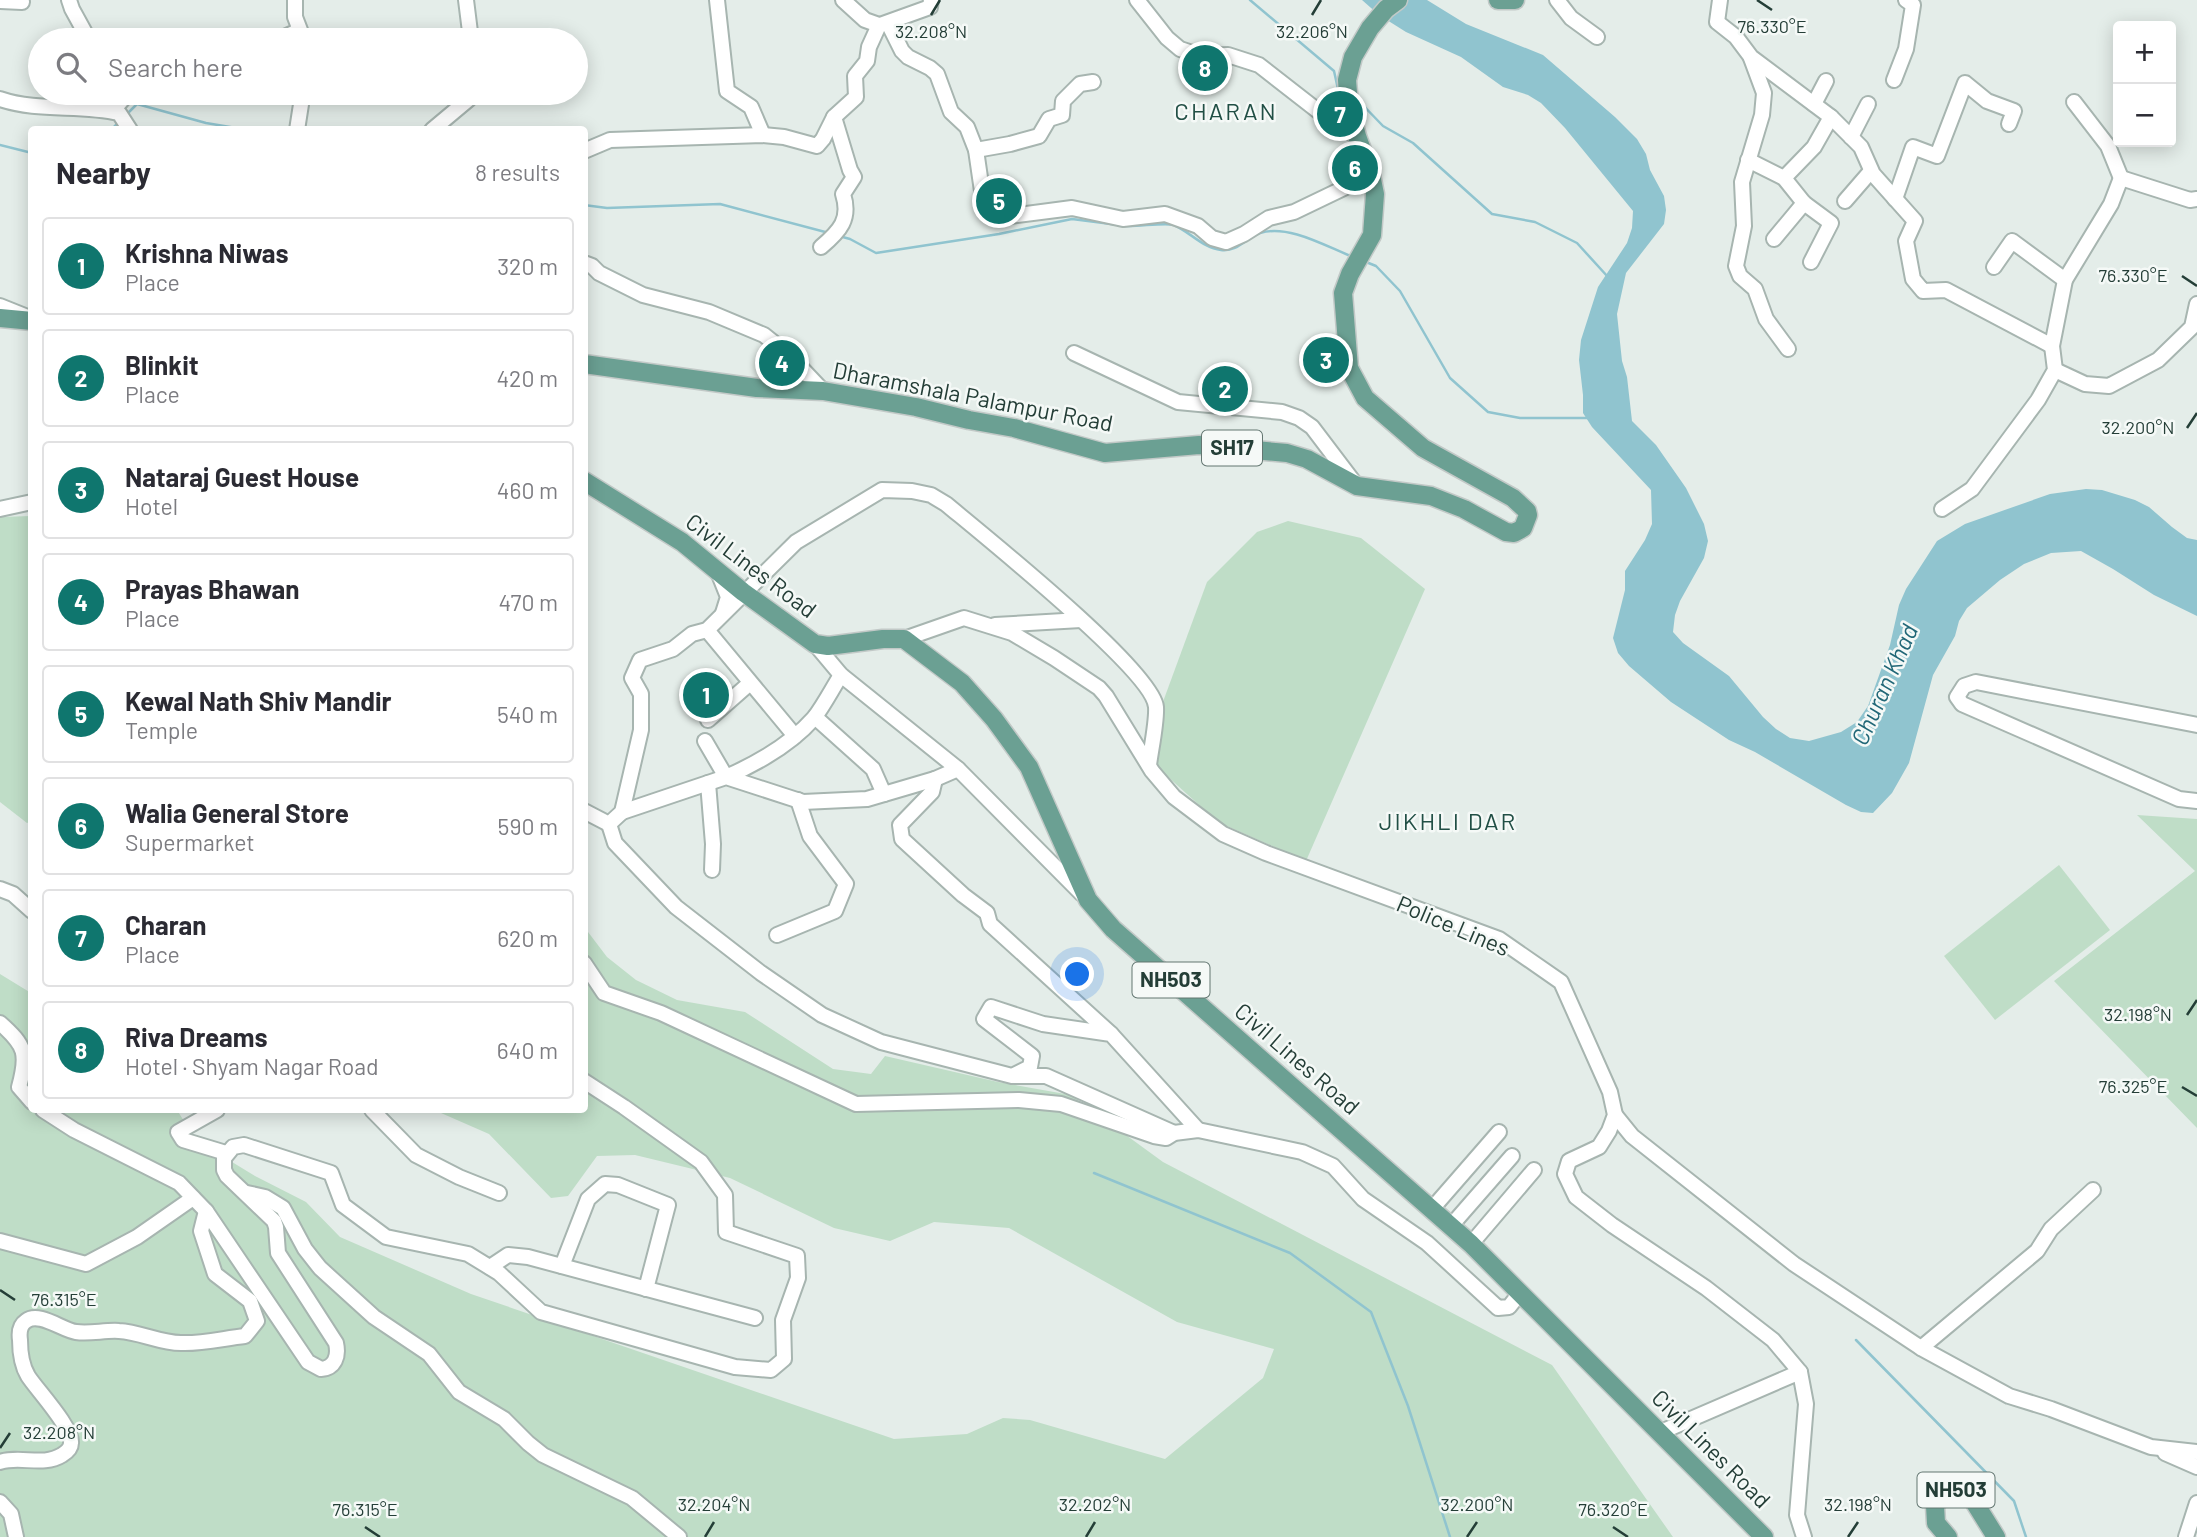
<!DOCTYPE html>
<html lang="en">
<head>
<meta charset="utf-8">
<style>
	:root { --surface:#fff; --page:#f2f2f3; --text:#2b2b33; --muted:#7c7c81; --line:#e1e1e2; --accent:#0f766e }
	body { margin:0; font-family:Barlow,sans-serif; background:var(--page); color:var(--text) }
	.controls { position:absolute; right:21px; top:21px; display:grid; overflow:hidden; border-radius:7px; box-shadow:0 4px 18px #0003 }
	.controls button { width:63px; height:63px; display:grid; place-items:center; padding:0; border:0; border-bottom:2px solid var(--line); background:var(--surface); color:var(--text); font:35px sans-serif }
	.you { position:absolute; left:1078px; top:975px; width:24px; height:24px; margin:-18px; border:5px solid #fff; border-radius:50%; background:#1a73e8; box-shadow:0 0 0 10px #1a73e833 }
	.badge { display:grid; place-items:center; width:46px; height:46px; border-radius:50%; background:var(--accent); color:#fff; font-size:23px; font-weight:700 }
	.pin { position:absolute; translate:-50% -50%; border:4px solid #fff; box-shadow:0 2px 7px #0006 }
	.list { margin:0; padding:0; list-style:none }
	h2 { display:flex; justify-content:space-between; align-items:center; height:91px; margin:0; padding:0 28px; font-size:30px }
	h2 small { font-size:23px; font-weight:400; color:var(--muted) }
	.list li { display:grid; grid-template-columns:46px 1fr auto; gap:21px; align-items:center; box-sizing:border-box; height:98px; margin:0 14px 14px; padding:0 14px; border:2px solid var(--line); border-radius:7px }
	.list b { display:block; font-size:26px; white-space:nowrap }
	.list p { margin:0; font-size:23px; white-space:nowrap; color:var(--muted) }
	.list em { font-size:23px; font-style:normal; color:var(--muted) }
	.icon { flex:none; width:38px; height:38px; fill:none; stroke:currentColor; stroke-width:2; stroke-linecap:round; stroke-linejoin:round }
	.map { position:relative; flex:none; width:2197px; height:1537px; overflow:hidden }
	.search { position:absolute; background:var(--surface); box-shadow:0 4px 18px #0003; left:28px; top:28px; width:560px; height:77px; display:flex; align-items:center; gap:18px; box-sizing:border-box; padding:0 24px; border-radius:38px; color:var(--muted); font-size:26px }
	.panel { position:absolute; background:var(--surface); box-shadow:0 4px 18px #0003; left:28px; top:126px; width:560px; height:987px; border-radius:7px }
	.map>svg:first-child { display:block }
	.green { fill:#bfddc7 }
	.water { fill:#90c4cf }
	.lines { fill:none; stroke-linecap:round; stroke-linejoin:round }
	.stream { stroke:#90c4cf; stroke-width:2.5 }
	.minor-casing { stroke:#a7b5b0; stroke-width:18 }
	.major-casing { stroke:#c2c9c7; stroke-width:21 }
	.minor { stroke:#fff; stroke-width:14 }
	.major { stroke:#6ba093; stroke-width:18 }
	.ticks { fill:none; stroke:#243e37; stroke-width:2.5 }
	.labels { text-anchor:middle; stroke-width:5; stroke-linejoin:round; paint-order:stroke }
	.shield { fill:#f5f9f7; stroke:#637671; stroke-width:2 }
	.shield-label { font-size:21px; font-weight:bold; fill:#243e37 }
	.street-label { font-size:23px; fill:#243e37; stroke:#f5f9f7 }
	.neighbourhood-label { font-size:24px; letter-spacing:2px; fill:#214f45; stroke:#f5f9f7 }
	.water-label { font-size:24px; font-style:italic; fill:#216777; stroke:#f5f9f7 }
	.ticks-label { font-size:18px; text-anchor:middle; fill:#243e37; stroke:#f5f9f7; stroke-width:5; stroke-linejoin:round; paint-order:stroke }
</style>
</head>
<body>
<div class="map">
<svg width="2197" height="1537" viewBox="0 0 2197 1537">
	<rect width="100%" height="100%" fill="#e4ede9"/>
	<!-- green -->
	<g class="green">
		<path d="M31,516L32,821L27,823L0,802V517Z"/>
		<path d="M1288,521L1361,538L1425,589L1306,861L1218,822L1157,767L1164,699L1207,582L1257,532Z"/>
		<path d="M2137,815L2197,819V1128L2054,981L2195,871Z"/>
		<path d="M2059,865L2110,930L1995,1020L1944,956Z"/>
		<path d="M585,928L607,957L636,980L677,1000L745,1012L833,1069L871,1074L885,1056L998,1082L1071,1095L1163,1162L1552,1365L1673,1537H0V974L31,993L32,1110H177L196,1140L255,1176L306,1202L340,1237L471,1294L894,1439L967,1434L1003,1418L1030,1420L1165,1459L1263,1378L1274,1349L1177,1322L1009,1228L934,1222L890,1241L834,1228L730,1178L635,1155L597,1156L568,1196L551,1198L489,1134L441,1113L437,1110H584Z"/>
	</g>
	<!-- water -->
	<path class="water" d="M1362,0H1427L1466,24L1543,55L1615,117L1637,139L1646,154L1650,170L1664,196L1666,210L1664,224L1626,273L1617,314L1622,361L1627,377L1632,421L1656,445L1686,488L1704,524L1708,541L1704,558L1680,601L1675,615L1673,632L1683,643L1729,676L1763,717L1776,729L1790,738L1809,741L1841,732L1857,722L1868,706L1890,645L1899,605L1906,589L1937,541L1965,524L2050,494L2086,489L2102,490L2135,500L2149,507L2172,527L2187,538L2197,540V616L2154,595L2113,569L2081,551L2051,553L2024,564L2000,580L1967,608L1959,621L1955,636L1933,675L1909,763L1892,793L1873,813L1861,812L1846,805L1755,752L1729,740L1671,702L1629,666L1618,653L1613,638L1625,590V571L1645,540L1652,524L1651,490L1592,427L1583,413V395L1579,360L1581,340L1598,287L1627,243L1632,228L1633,211L1565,128L1541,103L1528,95L1503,87L1461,57L1406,32L1379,15Z"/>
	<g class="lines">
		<!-- stream -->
		<g class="stream">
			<path d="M1250,0L1334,71L1338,89L1342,91"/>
			<path d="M1356,98L1383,126L1413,143L1492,214L1535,222L1577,243L1608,277"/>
			<path d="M126,115L137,104L206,123L248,130"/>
			<path d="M111,130L119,122"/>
			<path d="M0,145L32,153"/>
			<path d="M584,205L607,208L720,204L829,233"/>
			<path d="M1125,226C1138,227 1165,222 1174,225C1190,232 1203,248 1221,250C1238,252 1246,238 1260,233C1289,224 1327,247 1353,257"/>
			<path d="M839,236L850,239L876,253L999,234L1072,219L1119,225"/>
			<path d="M1366,262L1376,266L1400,291L1450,378L1488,412L1520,418H1588"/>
			<path d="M1094,1173L1290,1253L1371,1312L1408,1406L1450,1537"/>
			<path d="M1856,1340L2014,1501L2026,1537"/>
		</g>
		<defs>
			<g id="minor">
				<path d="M69,0L72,9L89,40"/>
				<path d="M466,0L471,40"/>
				<path d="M717,0L727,91L751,107L763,135"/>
				<path d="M1137,0L1167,38L1180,49L1201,56L1228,55L1259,65L1327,118L1357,136"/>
				<path d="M1557,0L1571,18L1597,37"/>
				<path d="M1720,0L1717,22L1736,37L1751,57L1831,117L1861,147L1873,174L1915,221L1906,241L1913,279L1923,291L1946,290L2052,346L2065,280L2111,204L2121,178L2190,200L2197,199"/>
				<path d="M0,1L22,2"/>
				<path d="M888,23L902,51L908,57L930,68L937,74L951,112L967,127L976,150L984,205L987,212L995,218L1072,208L1123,219L1165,214L1198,226L1212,238L1226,242L1244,234L1269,218L1294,212L1371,175"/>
				<path d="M880,25L930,7L931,0"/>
				<path d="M278,40L300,30L295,17V0"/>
				<path d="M1751,58L1764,93L1762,115L1742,182L1744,226L1736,266L1740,276L1755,289L1766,319L1788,349"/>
				<path d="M1894,80L1906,49L1913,5L1906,0"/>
				<path d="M0,99C38,112 80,104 119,113L130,130"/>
				<path d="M2074,102L2108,146L2121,178"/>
				<path d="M1814,104L1826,81"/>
				<path d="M106,110L116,107L123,99L111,93"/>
				<path d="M1321,113L1348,97"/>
				<path d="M297,130L302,98L309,93"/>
				<path d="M432,130L469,99L473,93"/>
				<path d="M1851,137L1868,104"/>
				<path d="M976,150L1010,144L1039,136L1049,119L1062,115L1063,101L1080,84L1093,82"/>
				<path d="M584,151L610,140L763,135L784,137L817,146L823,139L834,117L856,97L855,76L867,61L869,47L879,25L865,20L843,0"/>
				<path d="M1748,160L1784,178L1804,203L1831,223L1811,262"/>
				<path d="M1784,178L1814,147L1831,117"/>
				<path d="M1895,199L1913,147L1937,156L1965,83L1987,101L2014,111L2009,124"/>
				<path d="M1845,201L1871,171"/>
				<path d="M1774,239L1804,203"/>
				<path d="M821,247C840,231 851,219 843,194L854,177L850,170L834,117"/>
				<path d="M584,263L592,266L599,273L643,295L709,312L764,335L789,355L823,391"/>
				<path d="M1994,267L2012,241L2065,280"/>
				<path d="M0,306L30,318"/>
				<path d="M1074,353L1178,402L1282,412L1299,418L1312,427L1356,485"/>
				<path d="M2055,370L2085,384L2109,386L2158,360L2192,327L2197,304"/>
				<path d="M0,509L32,502"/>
				<path d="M1942,509L1972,489L2038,400L2055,370L2052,346"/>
				<path d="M718,572L728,597L723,613"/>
				<path d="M995,625L1081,620"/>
				<path d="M707,630L795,736"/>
				<path d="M904,639L964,618L1012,633L1054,658L1099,688L1106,696L1152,771L1174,797L1223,834L1266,853L1499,939L1561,982L1610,1092L1615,1115L1609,1131L1599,1147L1569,1161L1565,1174L1576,1197L1612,1225L1706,1288L1773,1340L1800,1372L1806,1404L1797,1515L1804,1537"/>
				<path d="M815,644L841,675L958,769L1082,894"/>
				<path d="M815,717L873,769L884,794"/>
				<path d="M708,720L750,683"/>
				<path d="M2197,725L1976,682L1964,686L1957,697L1962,704L2179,799L2197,801"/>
				<path d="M705,741L726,777C758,763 791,744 814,718C824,705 832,689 841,675"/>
				<path d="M935,779L932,792L900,825L902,839L963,895L987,913L990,924L1111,1034"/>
				<path d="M708,783L713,844L712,870"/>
				<path d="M584,811L609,824L622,812L641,730V694L632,678L640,660L673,649L692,634L707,630L796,542L882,490L912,491L931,495L946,504C982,534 1153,671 1156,707C1157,722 1151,749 1149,765"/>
				<path d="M622,812L726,777L803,802L867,799L935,779L958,769"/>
				<path d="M609,824L615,843L676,907L761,973L822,1015L881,1042L1012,1076L1030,1067L1032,1056L984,1019L991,1007L1043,1024L1111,1034L1198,1130"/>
				<path d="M0,889L13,894L32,911"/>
				<path d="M777,935L835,911L846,884L810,836L798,800"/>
				<path d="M584,963L604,993L661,1013L856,1104L1019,1100L1061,1104L1154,1136L1166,1138L1174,1133L1198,1130L1302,1152L1333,1166L1363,1199L1427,1243L1498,1308L1509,1307L1520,1293"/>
				<path d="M0,1023C26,1046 28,1054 19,1087L32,1102"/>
				<path d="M1014,1076H1046L1174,1133"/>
				<path d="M43,1110L74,1130L179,1183L206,1211L308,1362L321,1369C335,1368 339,1356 336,1343L278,1253L276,1227L274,1221L227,1176L224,1170V1158L233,1147L244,1145L331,1173L343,1205L386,1237L468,1254L499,1273L541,1312L735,1367L771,1370L784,1359L783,1320L798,1278L797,1256L726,1232L725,1195L701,1162L624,1107L584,1081"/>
				<path d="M217,1110L178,1132L183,1140L226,1153"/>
				<path d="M372,1110L416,1155L459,1177L499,1193"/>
				<path d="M1615,1115L1632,1136L1794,1264L1921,1348L2009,1396L2051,1409L2151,1447L2197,1452"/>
				<path d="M247,1193L265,1197L283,1208L305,1249L320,1268L374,1317L429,1354L459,1392L504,1419L528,1443L543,1455L632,1498L679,1537"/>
				<path d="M1431,1210L1499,1132"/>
				<path d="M1450,1227L1512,1156"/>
				<path d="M0,1241L86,1264L137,1237L193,1198"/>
				<path d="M1471,1244L1534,1170"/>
				<path d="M562,1266L588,1199L605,1184L618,1185L668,1205L646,1289"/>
				<path d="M490,1267L508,1255L528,1257L755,1318"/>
				<path d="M1921,1348L2037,1251L2051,1229L2093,1190"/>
				<path d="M1661,1432L1800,1372"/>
				<path d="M2165,1453L2197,1467"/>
				<path d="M0,1462C20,1455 43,1467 62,1455C67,1452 71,1448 71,1443C73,1428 37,1390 28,1376C22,1366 20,1352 20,1340C19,1333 20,1325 26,1321C39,1311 62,1330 76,1332C90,1334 105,1330 119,1331C140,1332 160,1343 181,1343C202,1344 225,1338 245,1336L257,1321L250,1301L215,1274L201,1231L206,1211"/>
				<path d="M0,1502L11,1514L16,1537"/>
				<path d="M2186,1537L2197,1503"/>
			</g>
			<g id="major">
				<path d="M1498,0H1515"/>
				<path d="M0,318L32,321"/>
				<path d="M584,364L757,388L823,391L916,407L969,420L1014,428L1105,453L1199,445L1287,453L1307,459L1357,486L1431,496L1464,509L1506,532L1514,533L1523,528L1528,515L1527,511L1513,498L1423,448L1365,398L1349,368L1343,293L1350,274L1372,235L1375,194L1371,175L1357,136L1349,106L1347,80L1353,57L1370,28L1386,9L1398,0"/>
				<path d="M584,481L682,542L743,592L815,644L828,646L883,639H904L962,683L994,719L1029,767L1088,900L1113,929L1471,1244L1764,1537"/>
				<path d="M1948,1537L1936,1523L1935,1506L1945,1492L1959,1489L1973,1500L1996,1537"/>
			</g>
		</defs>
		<!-- minor casing -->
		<use href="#minor" class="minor-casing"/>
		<!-- major casing -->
		<use href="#major" class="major-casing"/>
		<!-- minor -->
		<use href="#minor" class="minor"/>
		<!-- major -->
		<use href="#major" class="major"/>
	</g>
	<!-- ticks -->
	<path class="ticks" d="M1757,0L1772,10M931,15L940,0M1312,15L1321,0M2182,276L2197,286M2187,428L2197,413M2187,1015L2197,1000M2182,1087L2197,1096M0,1290L15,1300M0,1448L10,1433M365,1527L380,1537M1613,1527L1628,1537M705,1537L714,1522M1086,1537L1095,1522M1467,1537L1477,1522M1848,1537L1858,1522"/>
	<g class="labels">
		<!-- shield labels -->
		<g class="shield">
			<rect x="1202" y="430.5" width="60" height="35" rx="5"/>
			<rect x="1132.5" y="962.5" width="77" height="35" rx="5"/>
			<rect x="1917.5" y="1472.5" width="77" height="35" rx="5"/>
		</g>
		<g class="shield-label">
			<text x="1232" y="455">SH17</text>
			<text x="1171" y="987">NH503</text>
			<text x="1956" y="1497">NH503</text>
		</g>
		<!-- street labels -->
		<g class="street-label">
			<text transform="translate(973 397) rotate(11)" y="8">Dharamshala Palampur Road</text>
			<text transform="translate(751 566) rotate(37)" y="8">Civil Lines Road</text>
			<text transform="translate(1453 926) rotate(23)" y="8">Police Lines</text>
			<text transform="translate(1297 1059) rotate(41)" y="8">Civil Lines Road</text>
			<text transform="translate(1711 1449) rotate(45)" y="8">Civil Lines Road</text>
		</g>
		<!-- neighbourhood labels -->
		<g class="neighbourhood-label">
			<text x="1226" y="120">CHARAN</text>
			<text x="1448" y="830">JIKHLI DAR</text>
		</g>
		<!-- water labels -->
		<g class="water-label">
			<text transform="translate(1885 685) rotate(-66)" y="8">Churan Khad</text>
		</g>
	</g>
	<g class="ticks-label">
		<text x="1772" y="33">76.330°E</text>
		<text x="931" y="38">32.208°N</text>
		<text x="1312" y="38">32.206°N</text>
		<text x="2133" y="282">76.330°E</text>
		<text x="2138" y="434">32.200°N</text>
		<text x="2138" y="1021">32.198°N</text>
		<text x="2133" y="1093">76.325°E</text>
		<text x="64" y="1306">76.315°E</text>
		<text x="59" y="1439">32.208°N</text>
		<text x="714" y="1511">32.204°N</text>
		<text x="1095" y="1511">32.202°N</text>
		<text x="1477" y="1511">32.200°N</text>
		<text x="1858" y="1511">32.198°N</text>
		<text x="365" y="1516">76.315°E</text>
		<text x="1613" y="1516">76.320°E</text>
	</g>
</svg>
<div class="controls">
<button>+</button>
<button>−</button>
</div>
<div class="you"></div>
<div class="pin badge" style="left:706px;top:695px">1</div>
<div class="pin badge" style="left:1225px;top:389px">2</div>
<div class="pin badge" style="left:1326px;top:360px">3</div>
<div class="pin badge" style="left:782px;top:363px">4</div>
<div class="pin badge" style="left:999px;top:201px">5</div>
<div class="pin badge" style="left:1355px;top:168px">6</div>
<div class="pin badge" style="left:1340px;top:114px">7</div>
<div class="pin badge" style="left:1205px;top:68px">8</div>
<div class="search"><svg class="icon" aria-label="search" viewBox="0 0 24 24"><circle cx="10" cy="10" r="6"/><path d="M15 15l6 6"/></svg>Search here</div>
<section class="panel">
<h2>Nearby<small>8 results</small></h2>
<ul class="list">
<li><span class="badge">1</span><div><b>Krishna Niwas</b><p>Place</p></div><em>320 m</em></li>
<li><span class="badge">2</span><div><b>Blinkit</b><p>Place</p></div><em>420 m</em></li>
<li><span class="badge">3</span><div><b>Nataraj Guest House</b><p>Hotel</p></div><em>460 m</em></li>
<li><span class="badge">4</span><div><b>Prayas Bhawan</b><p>Place</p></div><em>470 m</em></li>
<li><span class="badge">5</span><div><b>Kewal Nath Shiv Mandir</b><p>Temple</p></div><em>540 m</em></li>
<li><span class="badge">6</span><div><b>Walia General Store</b><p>Supermarket</p></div><em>590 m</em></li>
<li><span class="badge">7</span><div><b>Charan</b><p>Place</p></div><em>620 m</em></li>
<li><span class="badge">8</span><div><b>Riva Dreams</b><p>Hotel · Shyam Nagar Road</p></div><em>640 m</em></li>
</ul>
</section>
</div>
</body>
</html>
